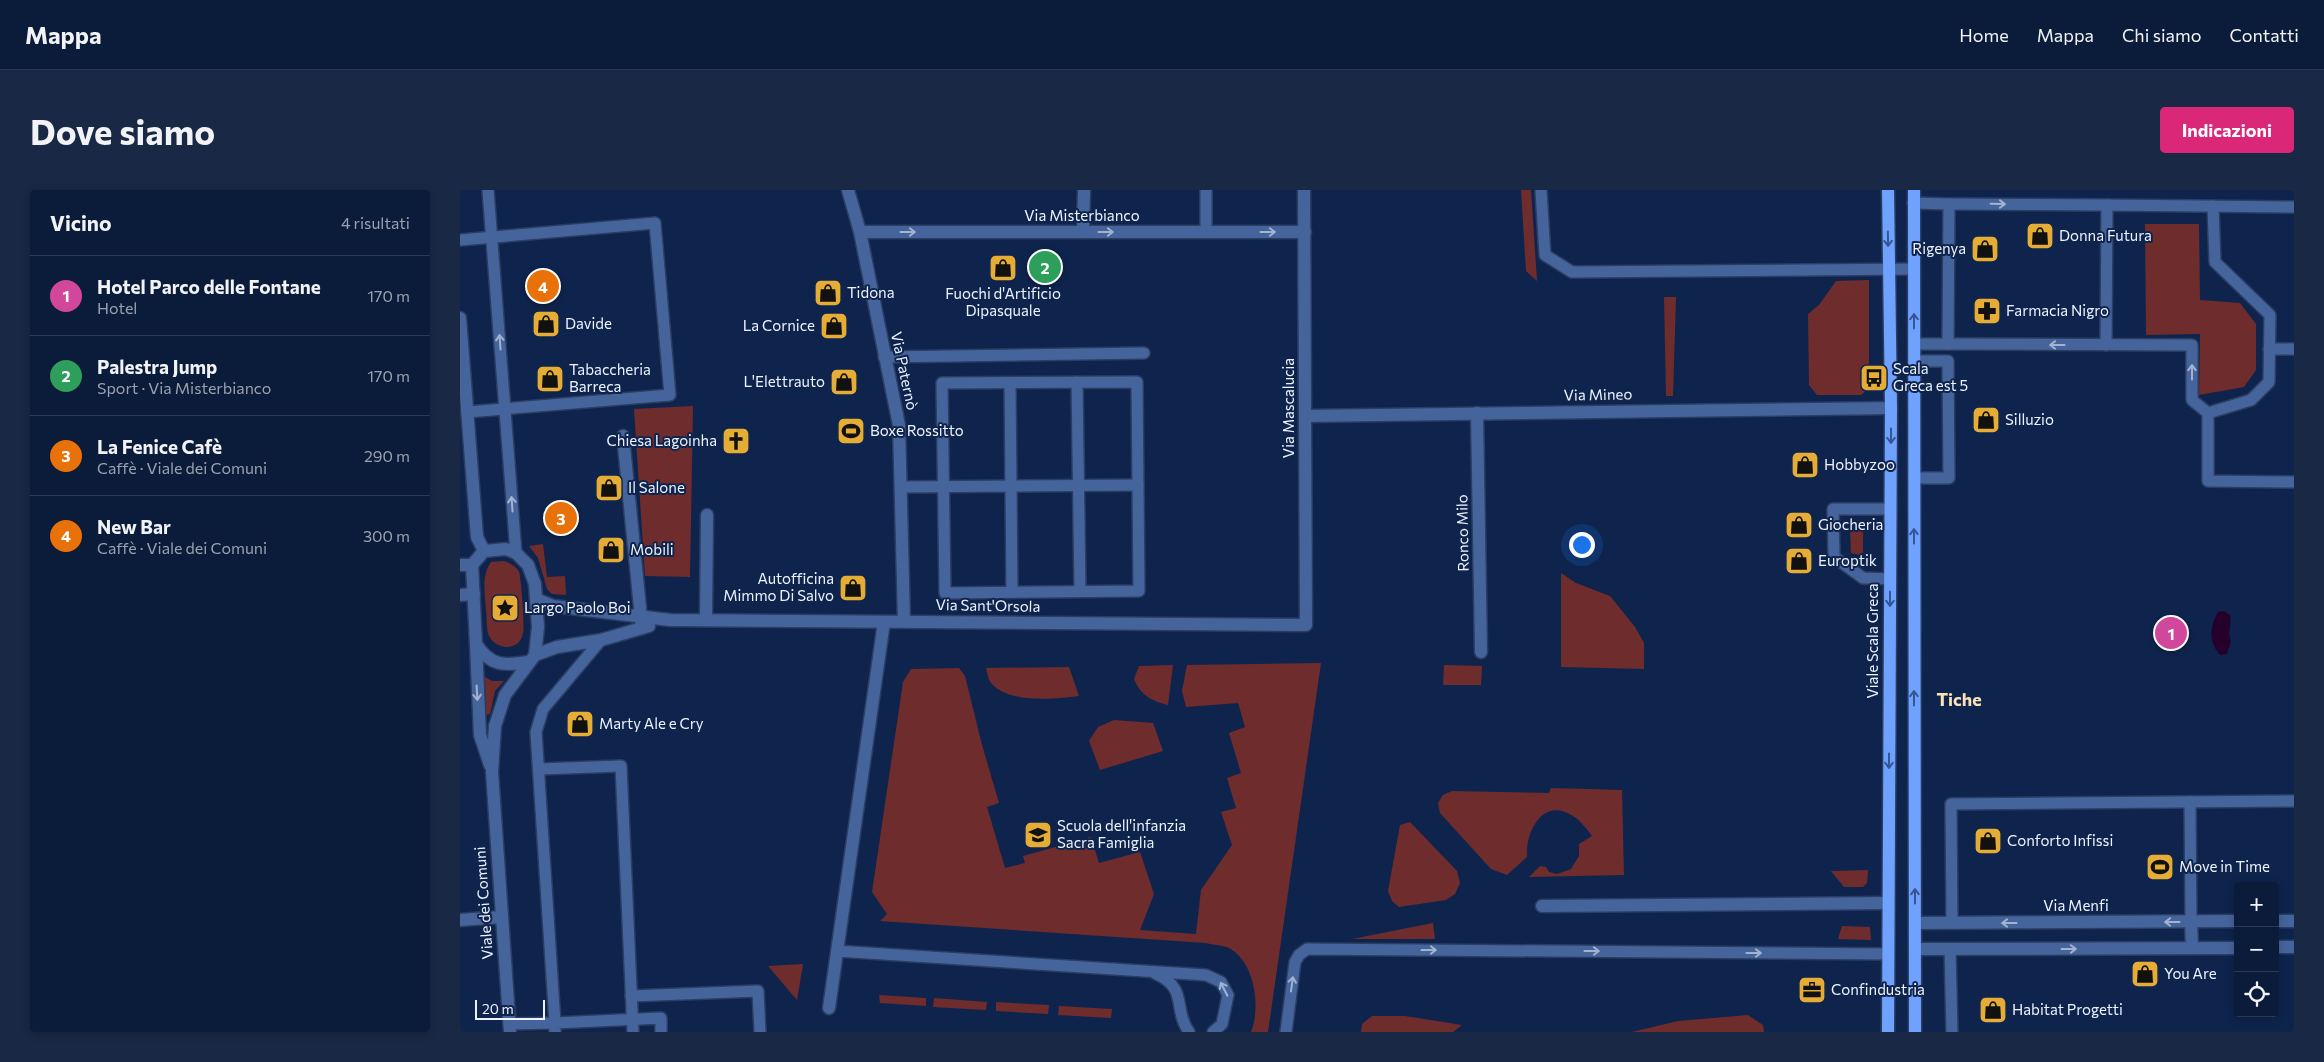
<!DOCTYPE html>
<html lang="it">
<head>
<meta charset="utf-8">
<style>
	:root { --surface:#0b1b3a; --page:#192845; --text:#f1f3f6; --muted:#9aa1af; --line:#2b3954; --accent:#db2777 }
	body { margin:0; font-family:Commissioner,sans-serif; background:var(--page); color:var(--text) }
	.controls { position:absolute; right:15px; bottom:15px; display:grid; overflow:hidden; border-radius:5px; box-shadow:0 2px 8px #0003 }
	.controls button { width:45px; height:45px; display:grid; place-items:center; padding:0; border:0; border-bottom:1px solid var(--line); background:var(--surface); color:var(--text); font:25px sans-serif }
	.scale { position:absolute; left:15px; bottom:12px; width:70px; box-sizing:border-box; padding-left:5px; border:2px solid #edf3fe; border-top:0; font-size:14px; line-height:18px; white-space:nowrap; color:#edf3fe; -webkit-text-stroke:4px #0f244d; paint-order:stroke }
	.you { position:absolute; left:1121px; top:354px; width:18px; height:18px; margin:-12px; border:4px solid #fff; border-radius:50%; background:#1a73e8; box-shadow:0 0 0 8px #1a73e833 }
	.badge { display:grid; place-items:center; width:32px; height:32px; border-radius:50%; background:var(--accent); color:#fff; font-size:16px; font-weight:700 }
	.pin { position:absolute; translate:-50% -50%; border:2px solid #fff; box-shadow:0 1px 5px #0006 }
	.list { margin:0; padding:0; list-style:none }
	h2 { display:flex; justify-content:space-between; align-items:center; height:65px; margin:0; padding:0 20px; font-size:21px }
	h2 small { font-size:16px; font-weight:400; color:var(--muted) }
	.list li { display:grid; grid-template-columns:32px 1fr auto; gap:15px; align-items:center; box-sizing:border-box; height:80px; padding:0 20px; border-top:1px solid var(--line) }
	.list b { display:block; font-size:19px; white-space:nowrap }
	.list p { margin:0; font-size:16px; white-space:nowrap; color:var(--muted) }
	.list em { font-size:16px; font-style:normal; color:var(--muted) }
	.icon { flex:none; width:28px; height:28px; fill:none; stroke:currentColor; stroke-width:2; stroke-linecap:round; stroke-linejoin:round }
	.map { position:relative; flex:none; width:1834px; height:842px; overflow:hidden; border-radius:5px }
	header { display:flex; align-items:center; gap:30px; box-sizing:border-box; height:70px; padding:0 25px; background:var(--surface); border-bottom:1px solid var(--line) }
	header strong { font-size:24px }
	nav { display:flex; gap:28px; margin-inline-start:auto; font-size:18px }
	.intro { display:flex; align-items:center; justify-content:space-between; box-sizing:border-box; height:120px; padding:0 30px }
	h1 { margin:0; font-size:35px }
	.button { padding:12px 22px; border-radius:5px; background:var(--accent); color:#fff; font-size:18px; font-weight:700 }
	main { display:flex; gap:30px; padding:0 30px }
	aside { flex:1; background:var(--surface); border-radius:5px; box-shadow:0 2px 8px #0003 }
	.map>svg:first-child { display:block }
	.green { fill:#6f2c2d }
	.water { fill:#25002b }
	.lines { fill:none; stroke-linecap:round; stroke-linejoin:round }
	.service-casing { stroke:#2a3d62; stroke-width:14 }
	.minor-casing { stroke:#2a3d62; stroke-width:15 }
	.tertiary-casing { stroke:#2a3d62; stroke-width:15 }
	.primary-casing { stroke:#2a3d62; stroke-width:15 }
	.service { stroke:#46649c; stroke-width:11 }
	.minor { stroke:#46649c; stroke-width:12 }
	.tertiary { stroke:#46649c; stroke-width:12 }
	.primary { stroke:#6fa1ff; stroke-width:12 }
	.oneway { stroke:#a2b3d2 }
	.oneway2 { stroke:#355694 }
	.labels { text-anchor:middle; stroke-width:4; stroke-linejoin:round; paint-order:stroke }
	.street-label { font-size:15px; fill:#edf3fe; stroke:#0f244d }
	.poi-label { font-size:15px; fill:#edf3fe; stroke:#0f244d; text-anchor:start }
	.quarter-label { font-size:18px; font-weight:bold; fill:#f9e1b8; stroke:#0f244d }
</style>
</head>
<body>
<header>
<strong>Mappa</strong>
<nav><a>Home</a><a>Mappa</a><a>Chi siamo</a><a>Contatti</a></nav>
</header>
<div class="intro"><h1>Dove siamo</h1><a class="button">Indicazioni</a></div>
<main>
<aside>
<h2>Vicino<small>4 risultati</small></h2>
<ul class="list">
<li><span class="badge" style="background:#d1479c">1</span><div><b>Hotel Parco delle Fontane</b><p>Hotel</p></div><em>170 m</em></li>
<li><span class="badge" style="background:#2e9e5b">2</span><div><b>Palestra Jump</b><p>Sport · Via Misterbianco</p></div><em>170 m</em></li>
<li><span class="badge" style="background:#e8710a">3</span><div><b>La Fenice Cafè</b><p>Caffè · Viale dei Comuni</p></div><em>290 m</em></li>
<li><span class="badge" style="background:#e8710a">4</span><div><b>New Bar</b><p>Caffè · Viale dei Comuni</p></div><em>300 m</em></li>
</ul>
</aside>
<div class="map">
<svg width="1834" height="842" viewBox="0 0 1834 842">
	<rect width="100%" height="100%" fill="#0f244d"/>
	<!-- green -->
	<g class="green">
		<path d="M1061,0H1071L1077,91L1066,81Z"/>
		<path d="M1685,34H1739L1740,110L1780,113L1796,134V180L1784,197L1739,205L1740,144L1686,145Z"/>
		<path d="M1409,90V192L1406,201L1401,205H1357L1349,195L1348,124L1359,115L1376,91Z"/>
		<path d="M1204,107H1216L1213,206H1206Z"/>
		<path d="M233,216L230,387L185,386L174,219Z"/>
		<path d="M1398,333L1403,335V362L1400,365L1391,363L1390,338L1393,334Z"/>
		<path d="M83,354L87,387L105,386L106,405L92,404L87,399L78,368L69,356Z"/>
		<path d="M44,371C50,373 56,376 59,382C61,386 65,438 63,443C60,461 37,461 29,446C26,439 27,428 26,420C25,404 21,386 31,372Z"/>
		<path d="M1101,383L1116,393L1150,406L1175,437L1184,453V479L1101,477Z"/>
		<path d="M861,473L808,842H791C801,817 795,772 769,758C763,755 753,755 746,753L420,731L427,724L412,702L443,492L451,479L499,478L505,486L522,555L539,613L527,617L545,678L565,673L563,666L631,647L639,673L680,662L694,704L680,740L736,744L741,700L772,655L761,622L776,618L767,588L781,583L769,543L785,537L778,513L726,517L722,501L727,475Z"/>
		<path d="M713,475L708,515C692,511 681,506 674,489L679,476Z"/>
		<path d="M984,475L1022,476L1021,495H983Z"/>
		<path d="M609,477L619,506C595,509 549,514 531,493C528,489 527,482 526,478Z"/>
		<path d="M25,487L32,491H44L35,501L30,524L26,525Z"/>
		<path d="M654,530L693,533L703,561L640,580L629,551L638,537Z"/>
		<path d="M1091,598L1162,600L1164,685L1069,687L1080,676L1086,677L1089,682L1097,684L1111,679L1119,666V654L1132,646C1127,639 1120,630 1113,626C1083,606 1065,642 1067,667L1047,685L1031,679L980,623L978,613L983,605L992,601L1089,603Z"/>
		<path d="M950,632L997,681L1000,693L995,704L986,710L939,717L932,711L928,701L940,635Z"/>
		<path d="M1408,680L1407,693L1403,697H1384L1371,681Z"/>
		<path d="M973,733L975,749H892Z"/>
		<path d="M1382,736L1410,737L1411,750L1378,749Z"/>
		<path d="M343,774L337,810L308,776Z"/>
		<path d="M419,805L466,808V816L420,813Z"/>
		<path d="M474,808L527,812L526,820L473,817Z"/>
		<path d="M536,812L589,815L588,824L536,821Z"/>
		<path d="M599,816L652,819L651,828L598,825Z"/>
		<path d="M1288,825L1303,835L1304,842H1172L1218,831Z"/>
		<path d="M912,826H945L1002,835L993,842H901L902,834Z"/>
	</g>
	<!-- water -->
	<path class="water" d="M1764,421L1770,425C1772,435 1767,442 1771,451L1767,464L1760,465C1748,451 1750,437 1758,422Z"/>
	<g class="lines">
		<defs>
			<g id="service">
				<path d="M28,0L56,363"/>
				<path d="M746,0V42"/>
				<path d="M1081,0L1085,65L1112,82L1454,79"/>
				<path d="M1453,13L1489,14L1488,154H1454"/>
				<path d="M1489,14L1647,15"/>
				<path d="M0,50L195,33L210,205L7,222"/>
				<path d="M1488,154L1732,155V210L1748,223"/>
				<path d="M1646,155L1647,15L1834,17"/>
				<path d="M1809,159H1834"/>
				<path d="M424,167L684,163"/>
				<path d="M1454,171H1488L1489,288H1454"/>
				<path d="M617,192L620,401"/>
				<path d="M677,192L679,401L485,403L482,193Z"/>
				<path d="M550,193L552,402"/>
				<path d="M1748,223L1791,210L1809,192L1810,125L1755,72L1753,16"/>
				<path d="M1748,223V291L1834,292"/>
				<path d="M442,297L678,295"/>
				<path d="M1430,389L1403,388L1374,367L1373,319H1430"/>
				<path d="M79,579L161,576L173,842"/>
				<path d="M1730,612L1731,732"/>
				<path d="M1492,733L1491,614L1834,611"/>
				<path d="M1490,759L1492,842"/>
				<path d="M377,761L746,785L761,792L768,805L762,834L753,842"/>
				<path d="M696,784C729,799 712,817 729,842"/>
				<path d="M171,806L298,801L300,842"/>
				<path d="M49,834L95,833L76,542L83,519L141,450"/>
				<path d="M95,842V833L201,828V842"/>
				<path d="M826,842L835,772L839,765L847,759L1428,764"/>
			</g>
			<g id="minor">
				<path d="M388,0L400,42L439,235L444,431"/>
				<path d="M400,42H845"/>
				<path d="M623,42L624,0"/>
				<path d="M1017,223L1021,462"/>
				<path d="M845,226L1431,218"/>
				<path d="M163,246L182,438"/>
				<path d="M0,375H12"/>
				<path d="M0,405L14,404"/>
				<path d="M76,409L93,416L210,430L846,435L844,0"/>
				<path d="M246,430L247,325"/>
				<path d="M75,465L97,457L141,450L189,436"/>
				<path d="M1082,716L1428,713"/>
				<path d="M0,730L41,727"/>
				<path d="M1815,731H1834"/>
				<path d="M1731,732L1732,758"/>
				<path d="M1455,733L1778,731"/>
				<path d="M1815,757H1834"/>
				<path d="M1455,759L1778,758"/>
				<path d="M369,818L424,432"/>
			</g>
			<g id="tertiary">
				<path d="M0,128L17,347L24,361"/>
				<path d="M16,454L20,545L30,575"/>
				<path d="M50,842L32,582L35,536L45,505L75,465L78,437L75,394L68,375L56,363L46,359L24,361L12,375L16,454C30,476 44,476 68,472"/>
			</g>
			<g id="primary">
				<path d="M1454,0L1455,842"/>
				<path d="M1428,842L1431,218L1428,0"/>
			</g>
		</defs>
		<!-- service casing -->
		<use href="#service" class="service-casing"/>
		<!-- minor casing -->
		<use href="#minor" class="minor-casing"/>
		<!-- tertiary casing -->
		<use href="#tertiary" class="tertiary-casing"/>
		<!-- primary casing -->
		<use href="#primary" class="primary-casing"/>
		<!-- service -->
		<use href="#service" class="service"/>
		<!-- minor -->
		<use href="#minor" class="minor"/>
		<!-- tertiary -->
		<use href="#tertiary" class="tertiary"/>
		<!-- primary -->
		<use href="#primary" class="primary"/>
	</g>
	<!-- one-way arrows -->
	<defs><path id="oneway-shaft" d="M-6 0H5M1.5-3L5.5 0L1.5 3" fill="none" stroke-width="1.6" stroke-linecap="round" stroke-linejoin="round" transform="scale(1.25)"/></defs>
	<g class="oneway">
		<use href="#oneway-shaft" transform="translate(1538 14) rotate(1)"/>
		<use href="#oneway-shaft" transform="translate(448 42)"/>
		<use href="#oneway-shaft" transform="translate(646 42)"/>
		<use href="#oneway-shaft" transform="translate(808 42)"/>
		<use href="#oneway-shaft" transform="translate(40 152) rotate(-94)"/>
		<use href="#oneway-shaft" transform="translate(1597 155) rotate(-180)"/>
		<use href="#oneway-shaft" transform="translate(1732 182) rotate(-90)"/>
		<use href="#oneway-shaft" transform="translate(52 314) rotate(-94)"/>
		<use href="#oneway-shaft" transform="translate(17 503) rotate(87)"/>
		<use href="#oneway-shaft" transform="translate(1712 732) rotate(180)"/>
		<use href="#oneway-shaft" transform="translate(1549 733) rotate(180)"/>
		<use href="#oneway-shaft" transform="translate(1609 759)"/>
		<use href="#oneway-shaft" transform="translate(969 760)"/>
		<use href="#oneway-shaft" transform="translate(1132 761)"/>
		<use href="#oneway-shaft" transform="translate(1294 763)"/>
		<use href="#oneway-shaft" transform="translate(832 794) rotate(-82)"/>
		<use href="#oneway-shaft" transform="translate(764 799) rotate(-117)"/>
	</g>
	<g class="oneway2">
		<use href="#oneway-shaft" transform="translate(1428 49) rotate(89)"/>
		<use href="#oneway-shaft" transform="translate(1454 131) rotate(-90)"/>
		<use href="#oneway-shaft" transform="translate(1431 246) rotate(90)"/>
		<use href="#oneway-shaft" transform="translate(1454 346) rotate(-90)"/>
		<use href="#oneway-shaft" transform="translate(1430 409) rotate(90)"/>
		<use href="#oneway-shaft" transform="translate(1454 508) rotate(-90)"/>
		<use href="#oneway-shaft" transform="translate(1429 571) rotate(90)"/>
		<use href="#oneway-shaft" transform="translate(1455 706) rotate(-90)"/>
	</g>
	<!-- icons -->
	<defs>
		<symbol id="shop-square" viewBox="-11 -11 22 22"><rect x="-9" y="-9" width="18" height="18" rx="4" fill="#e5ad35" stroke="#0f244d"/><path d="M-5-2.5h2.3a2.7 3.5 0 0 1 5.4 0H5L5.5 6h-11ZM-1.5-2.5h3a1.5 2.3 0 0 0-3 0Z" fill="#111"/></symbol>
		<symbol id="pharmacy-square" viewBox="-11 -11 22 22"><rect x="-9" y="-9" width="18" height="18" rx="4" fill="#e5ad35" stroke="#0f244d"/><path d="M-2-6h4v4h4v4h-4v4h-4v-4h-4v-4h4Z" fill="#111"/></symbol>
		<symbol id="bus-square" viewBox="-11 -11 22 22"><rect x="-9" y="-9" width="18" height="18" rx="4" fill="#e5ad35" stroke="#0f244d"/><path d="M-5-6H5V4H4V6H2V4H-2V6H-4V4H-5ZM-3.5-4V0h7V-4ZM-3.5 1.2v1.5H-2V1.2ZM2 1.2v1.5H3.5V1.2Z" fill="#111"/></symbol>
		<symbol id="stadium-square" viewBox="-11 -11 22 22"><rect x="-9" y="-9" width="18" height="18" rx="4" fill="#e5ad35" stroke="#0f244d"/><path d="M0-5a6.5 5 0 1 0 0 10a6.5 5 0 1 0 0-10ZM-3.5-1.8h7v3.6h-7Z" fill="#111"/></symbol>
		<symbol id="church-square" viewBox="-11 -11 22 22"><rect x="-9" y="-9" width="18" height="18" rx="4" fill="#e5ad35" stroke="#0f244d"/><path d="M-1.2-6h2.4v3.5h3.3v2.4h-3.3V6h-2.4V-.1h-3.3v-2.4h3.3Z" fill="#111"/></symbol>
		<symbol id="sight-square" viewBox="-11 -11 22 22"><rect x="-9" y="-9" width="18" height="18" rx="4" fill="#e5ad35" stroke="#0f244d"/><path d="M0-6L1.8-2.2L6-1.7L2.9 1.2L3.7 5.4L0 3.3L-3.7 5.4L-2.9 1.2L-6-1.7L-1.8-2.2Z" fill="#111"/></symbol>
		<symbol id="school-square" viewBox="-11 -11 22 22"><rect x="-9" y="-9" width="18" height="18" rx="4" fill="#e5ad35" stroke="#0f244d"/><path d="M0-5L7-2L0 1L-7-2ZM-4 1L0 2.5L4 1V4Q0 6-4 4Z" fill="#111"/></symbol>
		<symbol id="office-square" viewBox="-11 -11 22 22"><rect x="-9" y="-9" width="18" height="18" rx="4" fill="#e5ad35" stroke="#0f244d"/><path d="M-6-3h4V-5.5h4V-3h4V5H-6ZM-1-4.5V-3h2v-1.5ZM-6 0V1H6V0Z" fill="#111"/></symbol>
	</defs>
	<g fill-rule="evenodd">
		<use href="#shop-square" x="1564" y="30" width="32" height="32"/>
		<use href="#shop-square" x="1509" y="43" width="32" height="32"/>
		<use href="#shop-square" x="527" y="62" width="32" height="32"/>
		<use href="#shop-square" x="352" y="87" width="32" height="32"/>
		<use href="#pharmacy-square" x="1511" y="105" width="32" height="32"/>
		<use href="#shop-square" x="70" y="118" width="32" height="32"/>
		<use href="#shop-square" x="358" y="120" width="32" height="32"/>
		<use href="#bus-square" x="1398" y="172" width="32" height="32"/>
		<use href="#shop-square" x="74" y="173" width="32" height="32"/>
		<use href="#shop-square" x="368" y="176" width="32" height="32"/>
		<use href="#shop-square" x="1510" y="214" width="32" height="32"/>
		<use href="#stadium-square" x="375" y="225" width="32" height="32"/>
		<use href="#church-square" x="260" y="235" width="32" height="32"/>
		<use href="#shop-square" x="1329" y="259" width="32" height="32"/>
		<use href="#shop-square" x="133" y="282" width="32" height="32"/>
		<use href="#shop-square" x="1323" y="319" width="32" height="32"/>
		<use href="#shop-square" x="135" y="344" width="32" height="32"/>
		<use href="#shop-square" x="1323" y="355" width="32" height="32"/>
		<use href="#shop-square" x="377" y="382" width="32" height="32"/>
		<use href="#sight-square" x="29" y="402" width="32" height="32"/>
		<use href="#shop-square" x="104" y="518" width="32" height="32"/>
		<use href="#school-square" x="562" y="629" width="32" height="32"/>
		<use href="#shop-square" x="1512" y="635" width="32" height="32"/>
		<use href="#stadium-square" x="1684" y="661" width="32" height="32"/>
		<use href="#shop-square" x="1669" y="768" width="32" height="32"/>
		<use href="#office-square" x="1336" y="784" width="32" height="32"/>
		<use href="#shop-square" x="1517" y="804" width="32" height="32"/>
	</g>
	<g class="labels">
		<!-- street labels -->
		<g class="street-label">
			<text x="622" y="31">Via Misterbianco</text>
			<text transform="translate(444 181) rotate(78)" y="5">Via Paternò</text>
			<text transform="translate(1138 205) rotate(-1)" y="5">Via Mineo</text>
			<text transform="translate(829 218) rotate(-90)" y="5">Via Mascalucia</text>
			<text transform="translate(1003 343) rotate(-91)" y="5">Ronco Milo</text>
			<text transform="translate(528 416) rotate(1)" y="5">Via Sant'Orsola</text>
			<text transform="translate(1413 451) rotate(-90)" y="5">Viale Scala Greca</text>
			<text transform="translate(24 713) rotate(-94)" y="5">Viale dei Comuni</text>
			<text x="1616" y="721">Via Menfi</text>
		</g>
		<!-- poi labels -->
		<g class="poi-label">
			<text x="1599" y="51">Donna Futura</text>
			<text x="1506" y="64" text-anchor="end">Rigenya</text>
			<text x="387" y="108">Tidona</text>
			<text x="543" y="109" text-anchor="middle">Fuochi d'Artificio<tspan x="543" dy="17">Dipasquale</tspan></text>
			<text x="1546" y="126">Farmacia Nigro</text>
			<text x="105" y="139">Davide</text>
			<text x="355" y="141" text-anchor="end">La Cornice</text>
			<text x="1433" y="184">Scala<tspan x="1433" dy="17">Greca est 5</tspan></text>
			<text x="109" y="185">Tabaccheria<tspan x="109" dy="17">Barreca</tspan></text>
			<text x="365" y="197" text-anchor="end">L'Elettrauto</text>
			<text x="1545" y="235">Silluzio</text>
			<text x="410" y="246">Boxe Rossitto</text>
			<text x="257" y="256" text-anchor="end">Chiesa Lagoinha</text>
			<text x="1364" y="280">Hobbyzoo</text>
			<text x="168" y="303">Il Salone</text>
			<text x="1358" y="340">Giocheria</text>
			<text x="170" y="365">Mobili</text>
			<text x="1358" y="376">Europtik</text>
			<text x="374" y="394" text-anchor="end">Autofficina<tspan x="374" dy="17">Mimmo Di Salvo</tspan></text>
			<text x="64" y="423">Largo Paolo Boi</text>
			<text x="139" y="539">Marty Ale e Cry</text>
			<text x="597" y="641">Scuola dell'infanzia<tspan x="597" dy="17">Sacra Famiglia</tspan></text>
			<text x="1547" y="656">Conforto Infissi</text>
			<text x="1719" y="682">Move in Time</text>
			<text x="1704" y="789">You Are</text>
			<text x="1371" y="805">Confindustria</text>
			<text x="1552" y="825">Habitat Progetti</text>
		</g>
		<!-- quarter labels -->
		<g class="quarter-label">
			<text x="1499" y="516">Tiche</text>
		</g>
	</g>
</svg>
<div class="controls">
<button>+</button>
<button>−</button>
<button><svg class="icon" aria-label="locate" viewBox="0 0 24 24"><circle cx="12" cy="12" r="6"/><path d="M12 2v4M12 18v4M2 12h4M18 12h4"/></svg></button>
</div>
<div class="scale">20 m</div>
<div class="you"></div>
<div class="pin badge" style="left:1711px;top:443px;background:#d1479c">1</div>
<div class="pin badge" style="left:585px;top:77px;background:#2e9e5b">2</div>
<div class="pin badge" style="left:101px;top:328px;background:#e8710a">3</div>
<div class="pin badge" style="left:83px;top:96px;background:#e8710a">4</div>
</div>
</main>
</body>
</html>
